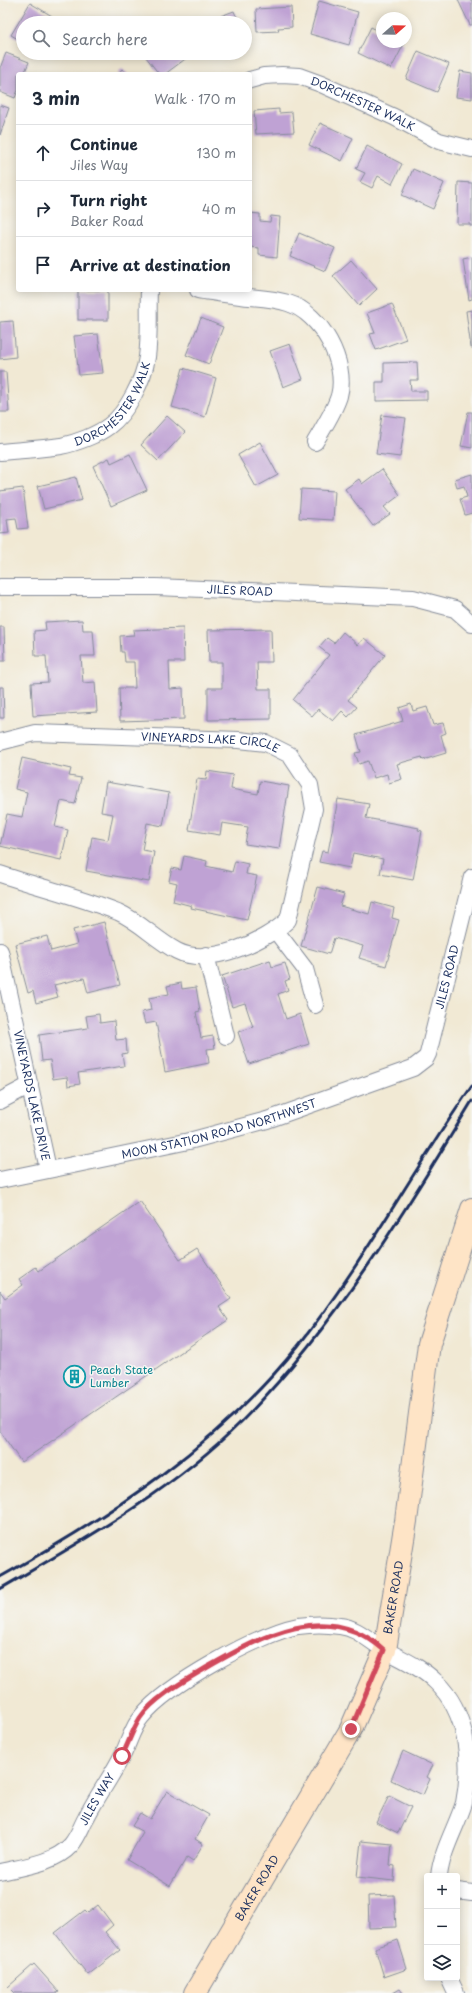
<!DOCTYPE html>
<html lang="en">
<head>
<meta charset="utf-8">
<style>
	:root { --surface:#fff; --page:#f6f6f7; --text:#1f2937; --muted:#747a83; --line:#e0e1e3 }
	body { margin:0; font-family:"Playpen Sans",sans-serif; background:var(--page); color:var(--text) }
	.controls { position:absolute; right:12px; bottom:12px; display:grid; overflow:hidden; border-radius:4px; box-shadow:0 2px 10px #0003 }
	.controls button { width:36px; height:36px; display:grid; place-items:center; padding:0; border:0; border-bottom:1px solid var(--line); background:var(--surface); color:var(--text); font:20px sans-serif }
	.compass { position:absolute; left:376px; top:12px; width:36px; height:36px; border-radius:50%; background:var(--surface); box-shadow:0 2px 10px #0003; rotate:70deg }
	.stop { position:absolute; width:12px; height:12px; margin:-9px; border:3px solid #d1495b; border-radius:50%; background:#fff }
	.stop.end { background:#d1495b; border-color:#fff; box-shadow:0 1px 4px #0008 }
	.list { margin:0; padding:0; list-style:none }
	h2 { display:flex; justify-content:space-between; align-items:center; height:52px; margin:0; padding:0 16px; font-size:17px }
	h2 small { font-size:13px; font-weight:400; color:var(--muted) }
	.list li { display:grid; grid-template-columns:26px 1fr auto; gap:12px; align-items:center; box-sizing:border-box; height:56px; padding:0 16px; border-top:1px solid var(--line) }
	.list b { display:block; font-size:15px; white-space:nowrap }
	.list p { margin:0; font-size:13px; white-space:nowrap; color:var(--muted) }
	.list em { font-size:13px; font-style:normal; color:var(--muted) }
	.icon { flex:none; width:22px; height:22px; fill:none; stroke:currentColor; stroke-width:2; stroke-linecap:round; stroke-linejoin:round }
	.map { position:relative; flex:none; width:472px; height:1993px; overflow:hidden }
	.search { position:absolute; background:var(--surface); box-shadow:0 2px 10px #0003; left:16px; top:16px; width:236px; height:44px; display:flex; align-items:center; gap:10px; box-sizing:border-box; padding:0 14px; border-radius:22px; color:var(--muted); font-size:15px }
	.panel { position:absolute; background:var(--surface); box-shadow:0 2px 10px #0003; left:16px; top:72px; width:236px; height:220px; border-radius:4px }
	.map>svg:first-child { display:block }
	.building { fill:#bfa2d4 }
	.lines { fill:none; stroke-linecap:round; stroke-linejoin:round }
	.street-casing { stroke:#868c99; stroke-width:18 }
	.secondary-casing { stroke:#868c99; stroke-width:24 }
	.street { stroke:#fff; stroke-width:16 }
	.secondary { stroke:#fee4c6; stroke-width:22 }
	.rail { stroke:#1b2f5e; stroke-width:3 }
	.route { stroke:#d1495b; stroke-width:5 }
	.labels { text-anchor:middle; stroke-width:3; stroke-linejoin:round; paint-order:stroke }
	.street-label { font-size:11px; fill:#1b2f5e; stroke:#f6f6f2 }
	.culture-label { font-size:11px; fill:#0d838f; stroke:#f6f6f2; text-anchor:start }
</style>
</head>
<body>
<div class="map">
<svg width="472" height="1993" viewBox="0 0 472 1993">
	<rect width="100%" height="100%" fill="#f6f6f2"/>
	<filter id="ink" filterUnits="userSpaceOnUse"><feTurbulence type="fractalNoise" baseFrequency=".025" numOctaves="2"/><feDisplacementMap in="SourceGraphic" scale="8" xChannelSelector="R" yChannelSelector="G"/><feConvolveMatrix kernelMatrix="1 2 1 2 8 2 1 2 1" color-interpolation-filters="sRGB"/></filter>
	<filter id="wash" filterUnits="userSpaceOnUse"><feTurbulence type="fractalNoise" baseFrequency=".012" numOctaves="4" result="noise"/><feDisplacementMap in="SourceGraphic" scale="16" xChannelSelector="R" yChannelSelector="G"/><feGaussianBlur stdDeviation="0.9" result="paint"/><feColorMatrix in="noise" values="0 0 0 0 0 0 0 0 0 0 0 0 0 0 0 0 0 1.4 0 .05"/><feComposite in="paint" operator="in"/></filter>
	<g filter="url(#wash)">
		<rect width="100%" height="100%" fill="#f1e9d4"/>
		<g id="blocks">
			<!-- building -->
			<g class="building">
				<path d="M458,0H472V25H470Z"/>
				<path d="M319,1L358,12L349,45L310,34Z"/>
				<path d="M30,3L52,16L48,23H23V42L11,35Z"/>
				<path d="M291,7L292,27L278,28L279,31L257,32L256,9Z"/>
				<path d="M234,11L239,23H202Z"/>
				<path d="M371,27L382,33V42H400L404,44L391,69L358,53Z"/>
				<path d="M418,51L449,64L437,92L406,79Z"/>
				<path d="M6,53L29,62L24,74H18V90L15,98L0,92V68Z"/>
				<path d="M151,53H191L192,54L165,74H159L146,57Z"/>
				<path d="M122,69L128,74H118Z"/>
				<path d="M460,71L472,73V99L456,97Z"/>
				<path d="M0,105L9,108L0,135Z"/>
				<path d="M279,109V113L292,112L294,132L256,134L254,111Z"/>
				<path d="M320,123L353,138L342,161L309,145Z"/>
				<path d="M367,146L402,164L392,184L378,176L372,188L360,182L365,173L356,169Z"/>
				<path d="M413,169L444,183L433,209L402,195Z"/>
				<path d="M458,182L472,183V226H470V224H457Z"/>
				<path d="M250,213L260,214V221L270,222L271,216L280,217L277,257L259,255V248L250,247Z"/>
				<path d="M299,233L335,248L325,271L290,256Z"/>
				<path d="M472,257V299L469,300L463,259Z"/>
				<path d="M351,260L377,289L359,306L333,276Z"/>
				<rect x="78" y="290" width="30" height="30"/>
				<path d="M392,304L406,339L376,350L370,334L375,333L367,313Z"/>
				<path d="M472,310V348H471L466,311Z"/>
				<path d="M201,318L223,327L209,364L186,355Z"/>
				<path d="M13,321L16,357L0,359V322Z"/>
				<path d="M98,334L103,373L79,375L74,336Z"/>
				<path d="M290,344L303,379L283,387L270,351Z"/>
				<path d="M417,362L418,380H410L411,391H427V400L376,401V382H384V363Z"/>
				<path d="M183,368L216,378L205,417L172,407Z"/>
				<path d="M0,372H6L9,412H0Z"/>
				<path d="M468,412H472V448L461,446Z"/>
				<path d="M382,415L406,418L400,457L376,454Z"/>
				<path d="M167,416L185,432L158,461L141,445Z"/>
				<path d="M260,442L278,475L256,487L238,455Z"/>
				<path d="M130,454L147,490L111,506L93,466L109,458L111,463Z"/>
				<path d="M382,469L400,495L384,507L390,514L373,526L345,489L359,479L362,484Z"/>
				<path d="M472,474V513L465,515L460,499L467,497L464,486L457,488L455,479Z"/>
				<path d="M76,477L82,500L44,509L38,486Z"/>
				<path d="M23,488L28,528L18,529L16,518L7,519L9,533L0,534V491Z"/>
				<path d="M301,489L335,491L333,520L299,518Z"/>
				<path d="M82,620L83,630H93L95,656H81L83,683L95,682L97,712L33,716L31,683L48,682L46,656H35L34,631L46,630L45,622Z"/>
				<path d="M0,627H4L5,661H0Z"/>
				<path d="M183,628L184,662H169L170,689L183,688L184,719L120,721L119,688H135L134,662H125L124,652H121L120,636L134,635L133,630Z"/>
				<path d="M271,629L272,662H257L258,689H271V719L208,720V688H222V662H209L208,630Z"/>
				<path d="M343,632L358,645L364,638L385,655L348,700L357,707L348,717L342,711L333,721L318,709L312,716L293,700L329,655L319,647L327,638L334,643Z"/>
				<path d="M0,687H3L4,718H0Z"/>
				<path d="M411,704L413,711L427,707L433,725L443,723L446,733L441,735L446,753L423,760L422,757L397,764L402,779L389,783L387,774L374,778L368,761L359,764L355,753L361,752L356,735L403,721L399,708Z"/>
				<path d="M22,758L71,769L69,776L81,778L75,804L61,801L55,827L68,830L61,860L0,846L7,814L22,817L27,792L15,789Z"/>
				<path d="M207,771L233,775L231,789L258,794L260,781L289,786L279,849L245,844L248,827L222,823L220,835L189,830L197,779L206,780Z"/>
				<path d="M106,782L169,793L163,826L147,823L142,850L154,852L149,882L86,871L92,837L108,840L113,814L101,812Z"/>
				<path d="M338,799L369,804L366,818L419,828L418,830L422,831L413,880L380,874L383,859L353,853L350,868L319,862L322,851L328,852Z"/>
				<path d="M184,856L207,861L206,866L232,872L235,861L248,864L246,874L257,876L247,920L191,908L192,906L173,901L177,883L169,881L172,868L181,870Z"/>
				<path d="M318,887L344,894L340,906L369,914L372,902L394,908L392,918L399,920L386,966L359,958L363,946L334,938L329,954L301,946Z"/>
				<path d="M104,922L120,985L88,993L84,978L54,985L58,997L36,1003L33,991L28,993L15,944L47,936L51,951L77,944L73,930Z"/>
				<path d="M270,960L272,967L285,963L290,979L285,981L288,990L278,994L286,1019L300,1014L309,1044L249,1064L238,1032L253,1027L245,1003L232,1007L222,976Z"/>
				<path d="M181,983L182,989L196,987L200,1011L196,1012L201,1038L213,1036L215,1048L207,1049L209,1063L165,1072L156,1022L145,1024L142,1012L151,1010L149,998L169,994L167,986Z"/>
				<path d="M99,1014L100,1023L114,1021L116,1040L126,1039L127,1053L122,1054L124,1066L78,1073L80,1084L68,1086L67,1077L53,1079L50,1060L42,1061L39,1035L88,1028L86,1016Z"/>
				<path d="M140,1201L180,1260L197,1249L231,1299L219,1307L228,1320L21,1462L0,1431V1291L5,1298L23,1285L19,1279L36,1267L39,1271Z"/>
				<path d="M403,1751L433,1765L427,1777L430,1779L423,1795L391,1780Z"/>
				<path d="M167,1791L209,1815L195,1839L203,1844L193,1861L187,1857L170,1886L127,1860L143,1832L132,1826L140,1813L150,1819Z"/>
				<path d="M389,1796L411,1807L398,1833L376,1822Z"/>
				<path d="M361,1841L392,1844L390,1865L395,1866L394,1881L357,1877Z"/>
				<path d="M394,1895L396,1927L369,1928L368,1896Z"/>
				<path d="M98,1905L113,1925L105,1932L120,1950L88,1975L55,1933L85,1910L88,1913Z"/>
				<path d="M398,1940L407,1969L384,1977L375,1948Z"/>
				<path d="M34,1964L59,1992L57,1993H14L8,1987Z"/>
				<path d="M400,1989L403,1993H393Z"/>
			</g>
		</g>
	</g>
	<g filter="url(#ink)">
		<use href="#blocks" fill-opacity="0" stroke="#868c99" stroke-width="1"/>
		<g class="lines">
			<defs>
				<g id="street">
					<path id="s1" d="M250,80L264,76L282,75L299,76L321,84L394,117L439,141L472,149"/>
					<path d="M198,290C212,292 226,295 240,296C256,298 272,298 288,303C321,313 348,363 339,396C334,412 323,428 315,442"/>
					<path id="s2" d="M0,452C20,450 41,449 61,446C76,443 97,435 109,426C127,413 144,379 147,357C150,335 148,312 149,290"/>
					<path id="s3" d="M0,587H156L413,598L455,609L472,624"/>
					<path id="s4" d="M0,742L35,733L239,740L266,743L290,755L310,785L314,809L288,920C264,942 208,967 177,951C156,940 139,921 118,912C80,897 39,887 0,874"/>
					<path d="M276,931L305,969L315,1005"/>
					<path id="s5" d="M0,951L48,1169"/>
					<path d="M206,955L226,1036"/>
					<path d="M0,1101L30,1085"/>
					<path id="s6" d="M0,1180L189,1141L267,1120L413,1068L426,1058L428,1054L472,877"/>
					<path id="s7" d="M0,1872C23,1867 55,1863 71,1845C78,1837 81,1827 86,1818C97,1796 112,1776 123,1754C129,1742 133,1726 142,1716C167,1685 258,1634 298,1626C311,1624 327,1624 340,1626C359,1628 371,1643 387,1651C404,1660 422,1668 436,1682C468,1713 472,1762 464,1803C456,1828 442,1850 439,1876"/>
					<path d="M457,1891L472,1893"/>
					<path d="M449,1978L456,1993"/>
				</g>
				<g id="secondary">
					<path id="s8" d="M195,1993L351,1729L385,1650L406,1521L429,1344L472,1209"/>
				</g>
			</defs>
			<!-- street casing -->
			<use href="#street" class="street-casing"/>
			<!-- secondary casing -->
			<use href="#secondary" class="secondary-casing"/>
			<!-- street -->
			<use href="#street" class="street"/>
			<!-- secondary -->
			<use href="#secondary" class="secondary"/>
			<!-- rail -->
			<g class="rail">
				<path d="M0,1577C110,1516 218,1445 298,1346C363,1264 412,1171 472,1086"/>
				<path d="M0,1589C84,1540 172,1491 242,1421C335,1327 404,1213 472,1101"/>
			</g>
		</g>
	</g>
	<g class="lines" filter="url(#ink)">
		<!-- route -->
		<path class="route" d="M122,1756C128,1744 133,1729 140,1718C153,1698 186,1680 206,1668C262,1636 328,1599 384,1650L351,1729"/>
	</g>
	<!-- icons -->
	<defs>
		<symbol id="building-ring" viewBox="-11 -11 22 22"><circle r="9.5" fill="#f6f6f2" stroke="#0f9aa8" stroke-width="1.5"/><path d="M-4-6H4V6H1V3H-1V6H-4ZM-2.5-4.3h1.7v1.8h-1.7ZM.8-4.3h1.7v1.8H.8ZM-2.5-1h1.7V.8h-1.7ZM.8-1h1.7V.8H.8Z" fill="#0f9aa8"/></symbol>
	</defs>
	<g fill-rule="evenodd">
		<use href="#building-ring" x="62" y="1364" width="25" height="25"/>
	</g>
	<g class="labels">
		<!-- street labels -->
		<g class="street-label">
			<text dy="4" stroke="none"><textPath href="#s1" startOffset="119">DORCHESTER WALK</textPath></text>
			<text dy="4" stroke="none"><textPath href="#s2" startOffset="132">DORCHESTER WALK</textPath></text>
			<text dy="4" stroke="none"><textPath href="#s3" startOffset="240">JILES ROAD</textPath></text>
			<text dy="4" stroke="none"><textPath href="#s4" startOffset="212">VINEYARDS LAKE CIRCLE</textPath></text>
			<text dy="4" stroke="none"><textPath href="#s6" startOffset="529">JILES ROAD</textPath></text>
			<text dy="4" stroke="none"><textPath href="#s5" startOffset="148">VINEYARDS LAKE DRIVE</textPath></text>
			<text dy="4" stroke="none"><textPath href="#s6" startOffset="225">MOON STATION ROAD NORTHWEST</textPath></text>
			<text dy="4" stroke="none"><textPath href="#s8" startOffset="446">BAKER ROAD</textPath></text>
			<text dy="4" stroke="none"><textPath href="#s7" startOffset="130">JILES WAY</textPath></text>
			<text dy="4" stroke="none"><textPath href="#s8" startOffset="122">BAKER ROAD</textPath></text>
		</g>
		<!-- culture labels -->
		<g class="culture-label">
			<text x="90" y="1374">Peach State<tspan x="90" dy="13">Lumber</tspan></text>
		</g>
	</g>
</svg>
<div class="controls">
<button>+</button>
<button>−</button>
<button><svg class="icon" aria-label="layers" viewBox="0 0 24 24"><path d="M12 4l9 5-9 5-9-5zM3 14l9 5 9-5"/></svg></button>
</div>
<svg class="compass" viewBox="-18 -18 36 36"><path d="M0-13l5 13h-10z" fill="#e53935"/><path d="M0 13l5-13h-10z" fill="#747a83"/></svg>
<div class="stop" style="left:122px;top:1756px"></div>
<div class="stop end" style="left:351px;top:1729px"></div>
<div class="search"><svg class="icon" aria-label="search" viewBox="0 0 24 24"><circle cx="10" cy="10" r="6"/><path d="M15 15l6 6"/></svg>Search here</div>
<section class="panel">
<h2>3 min<small>Walk · 170 m</small></h2>
<ul class="list">
<li><svg class="icon" aria-label="ahead" viewBox="0 0 24 24"><path d="M12 20V5M6 11l6-6 6 6"/></svg><div><b>Continue</b><p>Jiles Way</p></div><em>130 m</em></li>
<li><svg class="icon" aria-label="right" viewBox="0 0 24 24"><path d="M7 20v-9h11M14 6l5 5-5 5"/></svg><div><b>Turn right</b><p>Baker Road</p></div><em>40 m</em></li>
<li><svg class="icon" aria-label="arrive" viewBox="0 0 24 24"><path d="M6 21V4h12l-3 4 3 4H6"/></svg><div><b>Arrive at destination</b></div></li>
</ul>
</section>
</div>
</body>
</html>
